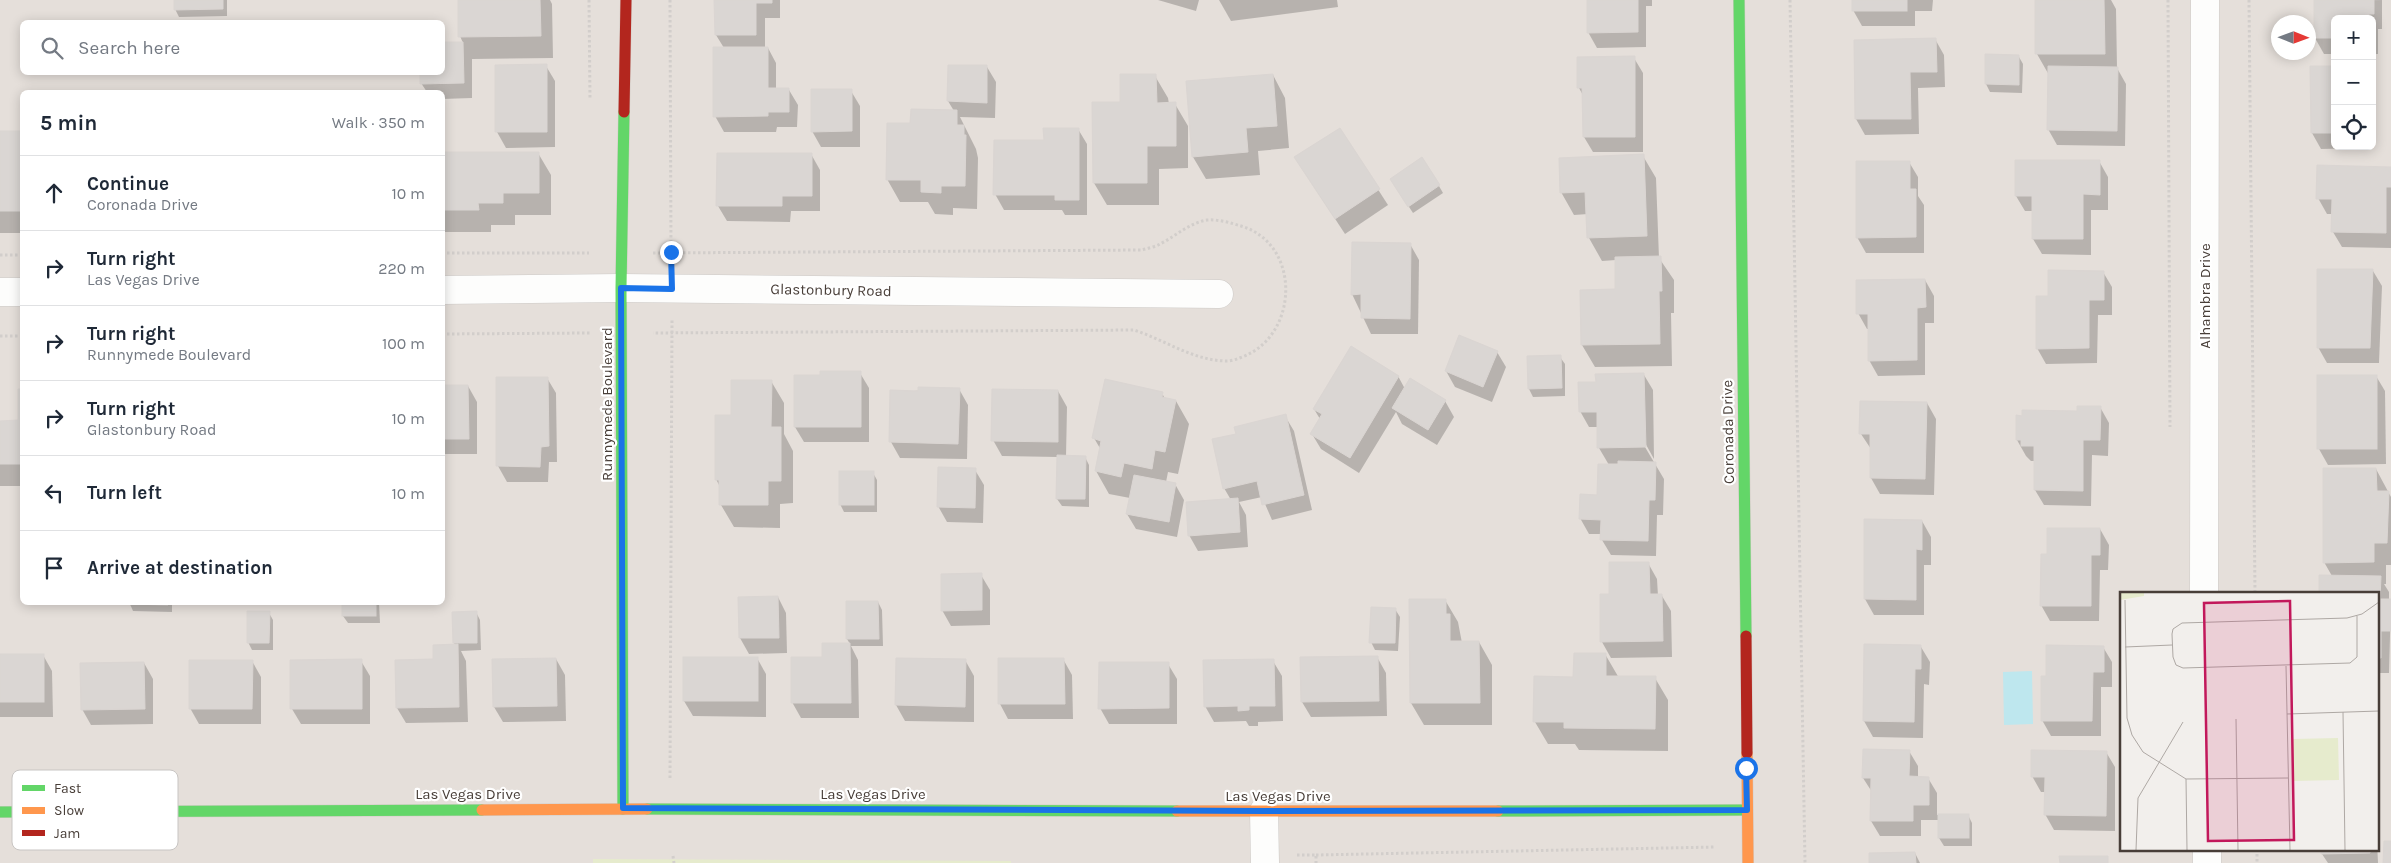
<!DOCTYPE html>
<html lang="en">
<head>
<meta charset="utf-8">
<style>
	:root { --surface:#fff; --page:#f2f2f3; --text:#1f2937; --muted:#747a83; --line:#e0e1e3 }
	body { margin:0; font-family:Karla,sans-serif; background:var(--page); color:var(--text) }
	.controls { position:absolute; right:15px; top:15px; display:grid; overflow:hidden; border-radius:8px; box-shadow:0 2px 12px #0003 }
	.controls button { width:45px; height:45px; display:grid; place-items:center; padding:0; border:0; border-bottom:1px solid var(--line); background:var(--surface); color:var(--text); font:25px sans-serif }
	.compass { position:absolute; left:2271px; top:15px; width:45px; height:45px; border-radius:50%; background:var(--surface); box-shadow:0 2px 12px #0003; rotate:91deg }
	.stop { position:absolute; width:15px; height:15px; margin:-11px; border:4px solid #1a73e8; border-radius:50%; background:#fff }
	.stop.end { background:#1a73e8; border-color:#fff; box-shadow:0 1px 5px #0008 }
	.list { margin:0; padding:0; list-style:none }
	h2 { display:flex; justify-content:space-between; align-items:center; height:65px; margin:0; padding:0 20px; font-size:21px }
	h2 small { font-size:16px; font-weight:400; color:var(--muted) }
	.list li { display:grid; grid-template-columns:32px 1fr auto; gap:15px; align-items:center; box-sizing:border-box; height:75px; padding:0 20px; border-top:1px solid var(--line) }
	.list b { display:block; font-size:19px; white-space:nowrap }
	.list p { margin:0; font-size:16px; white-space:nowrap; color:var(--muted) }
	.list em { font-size:16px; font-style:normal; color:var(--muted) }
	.icon { flex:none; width:28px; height:28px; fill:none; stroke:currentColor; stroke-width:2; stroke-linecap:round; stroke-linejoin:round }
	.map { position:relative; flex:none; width:2391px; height:863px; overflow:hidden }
	.search { position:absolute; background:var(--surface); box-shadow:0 2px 12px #0003; left:20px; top:20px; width:425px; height:55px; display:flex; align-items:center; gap:12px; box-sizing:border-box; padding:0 18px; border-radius:8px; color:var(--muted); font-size:19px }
	.panel { position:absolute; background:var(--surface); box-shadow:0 2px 12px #0003; left:20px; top:90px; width:425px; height:515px; border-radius:8px }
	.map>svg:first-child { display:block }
	.residential { fill:#e5dfda; fill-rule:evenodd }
	.green { fill:#e6ebcd }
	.water { fill:#bee7ee }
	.shadow { fill:#0003 }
	.building { fill:#dad6d3; stroke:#dad5d2 }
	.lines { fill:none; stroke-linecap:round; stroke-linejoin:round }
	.street-casing { stroke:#cecbc8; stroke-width:29 }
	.fast-casing { stroke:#d2cbc5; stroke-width:12 }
	.slow-casing { stroke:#d2cbc5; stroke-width:12 }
	.jam-casing { stroke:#d2cbc5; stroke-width:12 }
	.path { stroke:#d2cecb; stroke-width:3; stroke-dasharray:2.5 2.5; stroke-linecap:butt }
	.street { stroke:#fdfdfc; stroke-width:28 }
	.fast { stroke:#63d668; stroke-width:11 }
	.slow { stroke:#ff974d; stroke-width:11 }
	.jam { stroke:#b3261e; stroke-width:11 }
	.route { stroke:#1a73e8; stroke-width:6 }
	.labels { text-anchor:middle; stroke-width:4.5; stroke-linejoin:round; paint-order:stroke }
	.street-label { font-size:15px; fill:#483e38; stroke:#fff }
	.inset-road { fill:none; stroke:#aea8a4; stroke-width:1 }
	.view { fill:#c2185b; fill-opacity:0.15; stroke:#c2185b; stroke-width:2.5 }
	.inset-edge { fill:none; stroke:#483e38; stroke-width:2.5 }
	.key { fill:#fff; stroke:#c8c5c3; stroke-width:1 }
	.key-label { font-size:14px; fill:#483e38 }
</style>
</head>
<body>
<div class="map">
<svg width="2391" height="863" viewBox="0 0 2391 863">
	<rect width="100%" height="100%" fill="#f2efec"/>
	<!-- residential -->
	<path class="residential" d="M0,0H2391V863H0ZM2335,19H2372V146H2335ZM22,22H442V72H22ZM2278,22H2308V52H2278ZM22,92H442V602H22ZM2121,593H2377V849H2121Z"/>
	<!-- green -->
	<path class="green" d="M593,859L1011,861V863H593Z"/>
	<!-- water -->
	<path class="water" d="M2032,671L2033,724L2004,725L2003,672Z"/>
	<!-- shadow -->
	<g class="shadow">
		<path d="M175,0H227V16L179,17L175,9Z"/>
		<path d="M459,0H550L552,4L553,58L472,59V98L442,99V92H427L421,83L442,72V43H463L460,36Z"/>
		<path d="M716,0H780V18H765V48H768L776,63V90H789L798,105L797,127H777L776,132H724L715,116L724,48L716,35Z"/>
		<path d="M1158,0H1199L1196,11Z"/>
		<path d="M1219,0H1337L1338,7L1231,21Z"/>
		<path d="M1588,0H1652V6H1646V47L1597,48L1588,32Z"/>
		<path d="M1853,0H1933L1932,11H1915V26H1862L1853,10Z"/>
		<path d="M2036,0H2111L2116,9L2117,68L2126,84L2125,146L2057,145L2048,129L2049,75L2037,54Z"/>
		<path d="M2382,0V29H2378V54H2372V19H2335V54H2324L2315,38V1Z"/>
		<path d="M1935,39L1944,55L1945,87L1918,88L1919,134L1865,135L1856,119L1855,41Z"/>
		<path d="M1987,56L2019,57L2023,64L2022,93L1990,92L1986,84Z"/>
		<path d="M1634,58L1643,73V152H1593L1584,137V97L1579,88Z"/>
		<path d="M496,66H546L555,81V147L506,148L497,132Z"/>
		<path d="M949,66L987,67L996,82L995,118L960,117L976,149L978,158L977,209L953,208V215L935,214L928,202H900L887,179L912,125L954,111L948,101Z"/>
		<path d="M2311,67H2335V146H2365V148L2321,149L2312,133Z"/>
		<path d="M1273,75L1285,98L1289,148L1258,151L1260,175L1206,179L1193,157Z"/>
		<path d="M1155,76L1168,98L1169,104H1175L1188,126V168L1159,169V205H1107L1094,183L1121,103Z"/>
		<path d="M851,91L860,106V147H821L812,131Z"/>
		<path d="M1078,129L1087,144V215H1065L1062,210H1004L995,194L1045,142Z"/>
		<path d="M1339,129L1388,205L1345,234L1305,173Z"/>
		<rect x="0" y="132" width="22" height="101"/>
		<path d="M442,153H538L551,175V215H515V225H491V232H442Z"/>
		<path d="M811,154L820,170V211H791L790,222L727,221L718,206Z"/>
		<path d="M1643,156L1656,178L1659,258L1674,280V313H1671L1672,366L1595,367L1582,345L1616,291V260L1602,261L1589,238L1588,214L1574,215L1561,192Z"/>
		<path d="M2099,161L2108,177V210H2091V255L2042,254L2033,239L2034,211H2025L2016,196Z"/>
		<path d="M1909,162L1918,177V196L1924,205V253H1866L1857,237Z"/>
		<path d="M2391,168V248L2342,247L2333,232V214H2327L2318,198Z"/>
		<path d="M1439,186L1443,193L1413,213L1396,187Z"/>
		<path d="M1410,244L1419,260L1418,334H1371L1352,294Z"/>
		<path d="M2373,271L2382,286L2379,363H2327L2318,347Z"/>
		<path d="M2103,272L2112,287V315H2098L2097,363L2046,364L2037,348L2049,297Z"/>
		<path d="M1925,280L1934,296V323H1925V375L1878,376L1869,360V329H1867L1858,313Z"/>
		<path d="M1497,352L1506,367L1492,402L1455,387L1446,371Z"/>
		<path d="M1528,357H1560L1565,364V396L1533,397L1529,389Z"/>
		<path d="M860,373L869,388V442H804L795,427L821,376Z"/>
		<path d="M1644,375L1653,390L1654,459L1644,441L1642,442L1664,479L1663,515H1657L1656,556L1611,555L1602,540V534H1589L1580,518L1598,496L1609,465L1599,448L1598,427H1589L1580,411L1597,383Z"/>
		<path d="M1398,376L1405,389L1411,380L1445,401L1454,417L1437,445L1402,424L1396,412L1359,473L1321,449L1312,434L1320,419L1314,409Z"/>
		<path d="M2319,376H2376L2385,391L2386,464L2328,465L2319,449Z"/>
		<path d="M497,378H547L556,393L557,462H549L548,482H507L498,466Z"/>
		<path d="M771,381L784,403V434L793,451V503L780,504V528L734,527L721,505L720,487L716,479L732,416Z"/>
		<path d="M442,386H468L477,402V454H442Z"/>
		<path d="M959,389L968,405L967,459L900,458L891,442V392Z"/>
		<path d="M19,390H22V486H0V422H20Z"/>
		<path d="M1058,391L1067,407L1066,457H1085L1089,465V507L1062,506L1057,499L1058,457L1002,456L993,440Z"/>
		<path d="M1162,393L1165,399L1176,401L1189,424L1178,474L1168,472L1166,482L1175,484L1184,500L1177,537L1136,529L1127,514L1130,498L1109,494L1096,471L1101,450L1094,438Z"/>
		<path d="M1927,403L1936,419L1934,495L1880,494L1871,478V449L1861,434Z"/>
		<path d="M2100,407L2109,423L2108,456L2092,455L2091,506L2044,505L2035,490L2036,461H2031L2026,456L2017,440L2023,417L2078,412Z"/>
		<path d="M1285,416L1294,431L1312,510L1272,520L1262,497L1239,502L1246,515L1248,547L1198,551L1189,535L1231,500L1224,488L1237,434Z"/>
		<path d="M2376,469L2391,497V565H2386V584H2384L2389,592V600H2391L2389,673H2377V593H2320L2332,576L2324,562Z"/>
		<path d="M975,470L984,485L983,523L947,522L938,506Z"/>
		<path d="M873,473L877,480V512H844L840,504Z"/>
		<path d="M1865,521H1922L1931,537V565H1924V615H1874L1865,599Z"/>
		<path d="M2100,529L2109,545L2108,570H2100L2099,621H2050L2041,605Z"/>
		<path d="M1648,563L1657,579L1658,596H1662L1671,611L1672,657L1611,658L1602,642L1601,596L1611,595Z"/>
		<path d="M981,575L990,590V625L951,626L942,610Z"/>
		<path d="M778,597L786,613L787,653L749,654L740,638V598Z"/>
		<path d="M1445,600L1458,622L1462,643L1479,642L1492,665V725H1424L1411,703Z"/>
		<path d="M129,602H172V612L133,611Z"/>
		<path d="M343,602H379L380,623H348L343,616Z"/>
		<path d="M878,602L882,610L883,646H851L858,660L859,718H801L792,702L823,658V645L850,644L847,639Z"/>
		<path d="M1395,609L1400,617L1398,651L1375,650L1371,642Z"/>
		<path d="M476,612L480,620L481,650L461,651L466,661L468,722L406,723L397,708L434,660L455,645L454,643Z"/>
		<path d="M269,613L273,620V650H252L248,642Z"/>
		<path d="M1865,646L1921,647L1930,662L1929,685L1924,684L1923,738L1873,737L1864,721Z"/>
		<path d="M2103,647L2112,662V687H2101V736H2051L2042,720L2047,677Z"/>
		<path d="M1605,654L1619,678H1655L1668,700V751L1579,750L1575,744H1548L1535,722L1575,678Z"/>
		<path d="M0,655H43L52,671L53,717H0Z"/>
		<path d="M1377,657L1386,673L1387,716L1311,717L1302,702Z"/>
		<path d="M757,658L766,674V717L693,716L684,701Z"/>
		<path d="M556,659L565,675L566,721L503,722L494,707Z"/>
		<path d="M1063,659L1072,675L1073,719H1008L1000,704Z"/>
		<path d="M897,660H965L974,676V722L905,721L896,705Z"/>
		<path d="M252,661L261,677V724H199L190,708Z"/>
		<path d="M361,661L370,676V724H301L292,709Z"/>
		<path d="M1273,661L1282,676L1283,721L1258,722V726H1249L1246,721L1214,722L1205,706Z"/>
		<path d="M144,663L153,679V724L91,725L82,709Z"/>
		<path d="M1168,664L1177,679V724H1109L1100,708Z"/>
		<path d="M1909,751L1918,766V778H1928L1937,793V815H1968L1972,823V846H1944L1939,838V820H1921V836H1880L1871,821L1872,792L1863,778Z"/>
		<path d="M2106,752L2115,767V831L2054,830L2045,814L2046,792H2041L2032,776Z"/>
		<path d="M2377,841L2378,863H2328L2322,854V849H2377Z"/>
		<path d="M1915,853L1920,863H1871Z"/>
	</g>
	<!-- building -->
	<g class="building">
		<path d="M174,0H223V9L174,10Z"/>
		<path d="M458,0H540L541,36L458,37Z"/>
		<path d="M714,0H772V3H756V35H715Z"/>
		<path d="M1587,0H1638V32L1587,33Z"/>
		<rect x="1852" y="0" width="55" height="11"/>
		<path d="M2035,0H2104L2105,54H2035Z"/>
		<path d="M2314,0H2374V14H2369V19H2335V38H2314Z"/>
		<path d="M1936,38L1937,72H1910L1911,119H1855L1854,40Z"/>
		<path d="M442,42H463L464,83L420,84V72H442Z"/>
		<path d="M713,47H768V88H789V112H768V116L713,117Z"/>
		<path d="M1985,54L2019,55V85L1985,84Z"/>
		<path d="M1635,56V137H1583L1582,88H1577V57Z"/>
		<path d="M547,64V132H495V65Z"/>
		<path d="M948,65H987V103L947,101Z"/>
		<path d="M2048,66L2118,67L2117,131L2047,130Z"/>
		<path d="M2310,66H2335V133H2311Z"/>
		<path d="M1120,74H1156L1157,103L1176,102V146H1147V183H1093L1092,102H1120Z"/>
		<path d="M1273,74L1277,126L1246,128L1248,152L1192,157L1186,81Z"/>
		<path d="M811,89H852V131L811,132Z"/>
		<path d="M911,109L957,110V125H964V135H966L965,186H941V193L921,192V180H886L887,123H910Z"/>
		<path d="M1043,128H1079V200H1055V195H993L994,140H1044Z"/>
		<path d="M1340,128L1380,189L1335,219L1294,157Z"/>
		<rect x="0" y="131" width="22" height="80"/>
		<path d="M442,152H539V193H503V203H478L479,210H442Z"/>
		<path d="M717,153H812V196H782V206H716Z"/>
		<path d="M1644,154L1647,236L1587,238L1585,192L1560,193L1559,158Z"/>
		<path d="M1422,157L1440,185L1408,207L1390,179Z"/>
		<path d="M2015,160H2100V195L2083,194V239H2032V196H2015Z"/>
		<path d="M1856,161H1910V189H1916V237L1856,238Z"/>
		<path d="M2317,165L2391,167V187H2386V233L2331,232L2332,199H2316Z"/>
		<path d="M1352,242L1411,243L1410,319L1361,318V294L1351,295Z"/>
		<path d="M1661,256L1662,291H1659L1660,344L1581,345L1580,290L1615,289V257Z"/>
		<path d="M2317,269H2373L2370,348H2317Z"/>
		<path d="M2048,270L2104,271V300H2089V348L2036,349V296H2048Z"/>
		<path d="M1925,279L1926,307L1917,308V360L1868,361V314H1856V280Z"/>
		<path d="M1459,335L1498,351L1483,387L1445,371Z"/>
		<path d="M1351,346L1399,376L1350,458L1310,434L1322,414L1313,409Z"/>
		<path d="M1561,355L1562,388L1528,389L1527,356Z"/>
		<path d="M820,371H861V427H794V375H820Z"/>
		<path d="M1644,373L1646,447L1597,448V412H1579L1578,382H1596L1595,374Z"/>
		<rect x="2317" y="375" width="60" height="74"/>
		<path d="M496,377H548L549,446L541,447L540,467L496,466Z"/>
		<path d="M1410,378L1446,400L1428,430L1392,408Z"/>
		<path d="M1105,379L1163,392L1162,397L1176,400L1165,452L1155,450L1152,469L1124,463L1121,477L1095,471L1101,441L1092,438Z"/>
		<path d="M731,380H772L771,427H781V481H768V505H719V480H715V415H731Z"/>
		<path d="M442,385H468L469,439H442Z"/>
		<path d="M918,387L960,388L958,444L889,442L890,390L918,391Z"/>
		<path d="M18,389H22V464H0V421L18,420Z"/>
		<path d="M992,389L1058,390V442L991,441Z"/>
		<path d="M1860,401L1927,402L1925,479L1870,478V434H1859Z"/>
		<path d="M2077,406H2101L2100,440H2083V491L2034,490V446H2021V440H2016V415L2022,416V410L2077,411Z"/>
		<path d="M1286,414L1304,495L1262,505L1257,481L1223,489L1212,439L1236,434L1234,427Z"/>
		<path d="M1057,455L1086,456L1085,499H1056Z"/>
		<path d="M1618,461L1656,462L1655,500H1649L1648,541L1600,540L1601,520L1579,519L1580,494L1597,495L1598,464H1618Z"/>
		<path d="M938,467L976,468L975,508L937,507Z"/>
		<path d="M2323,468H2376L2377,491H2389L2387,543H2374V562L2323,563Z"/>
		<rect x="839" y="471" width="35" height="34"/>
		<path d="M1134,475L1176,483L1169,522L1126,514Z"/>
		<path d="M1238,498L1240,532L1188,536L1186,502Z"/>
		<path d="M1864,519L1922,520V550L1916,549V600L1864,599Z"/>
		<path d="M2047,528H2100V555H2091V606H2040L2041,554H2047Z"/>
		<path d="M1609,562H1649L1650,594H1662L1663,641L1600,642V594H1609Z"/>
		<path d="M982,573V610L941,611V574Z"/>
		<path d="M2319,575L2381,576L2380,599H2391V631H2381V658H2377V593H2319Z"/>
		<path d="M778,596L779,638H739L738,597Z"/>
		<path d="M1409,599H1446V614H1450V641H1479L1480,703H1410Z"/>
		<path d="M846,601H878L879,639H846Z"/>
		<path d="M127,602H168V605L127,604Z"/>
		<rect x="342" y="602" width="34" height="14"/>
		<path d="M1371,607L1396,608L1395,643H1369Z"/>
		<path d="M247,611H270L269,643H247Z"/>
		<path d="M477,611V643H453L452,612Z"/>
		<path d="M822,643H850L851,703H791V657H822Z"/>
		<path d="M458,644L459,707L396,708L395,660L433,659V645Z"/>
		<path d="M1864,644L1921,645V669H1915L1914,722L1863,721Z"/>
		<path d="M2046,645L2104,646V672H2093L2092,721H2041V676H2046Z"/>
		<path d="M1574,653H1606V676H1656L1655,729L1564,728V722H1533L1534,676L1573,677Z"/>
		<rect x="0" y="654" width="44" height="48"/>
		<path d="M1378,656L1379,701L1301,702L1300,657Z"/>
		<rect x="683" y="657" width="75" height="44"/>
		<path d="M556,658L557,706L493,707L492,659Z"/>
		<path d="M896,658L966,659L965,707L895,705Z"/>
		<path d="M998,658H1064L1065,704H998Z"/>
		<path d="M362,659V709H290V660Z"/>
		<path d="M1274,659L1275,706H1249V710L1238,711V706L1204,707L1203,660Z"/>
		<path d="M189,660H253L252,709H189Z"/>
		<path d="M144,662L145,709L81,710L80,663Z"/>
		<path d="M1099,662H1169V708L1098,709Z"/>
		<path d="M1863,749L1910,750L1909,776L1929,777V805H1913V821H1870L1871,778H1862Z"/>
		<path d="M2031,750L2107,751L2106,816L2044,815L2045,777H2031Z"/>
		<rect x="1938" y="814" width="31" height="24"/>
		<path d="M2384,841H2391V863H2383Z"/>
		<path d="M2321,849H2370V853L2321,854Z"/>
		<path d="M1915,852L1916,863H1869V853Z"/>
		<path d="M2059,856H2108V863H2060Z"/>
	</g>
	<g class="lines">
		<defs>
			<g id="street">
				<path d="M442,290L621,288L1219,294"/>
				<path d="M0,292H22"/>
				<path d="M2204,593L2205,0"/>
				<path d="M1264,811L1265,863"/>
				<path d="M2207,849V863"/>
			</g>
			<g id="fast">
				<path d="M1739,0L1746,636"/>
				<path d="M623,809L621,288L624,112"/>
				<path d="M647,809L1177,811"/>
				<path d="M1498,811L1747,810"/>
				<path d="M0,812L482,810"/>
			</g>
			<g id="slow">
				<path d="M1747,753L1748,863"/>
				<path d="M482,810L647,809"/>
				<path d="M1177,811H1498"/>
			</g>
			<g id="jam">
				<path d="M624,112L626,0"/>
				<path d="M1746,636L1747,753"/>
			</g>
		</defs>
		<!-- street casing -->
		<use href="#street" class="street-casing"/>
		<!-- fast casing -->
		<use href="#fast" class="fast-casing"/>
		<!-- slow casing -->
		<use href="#slow" class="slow-casing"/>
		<!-- jam casing -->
		<use href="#jam" class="jam-casing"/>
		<!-- path -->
		<g class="path">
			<path d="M589,0L590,99"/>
			<path d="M670,0L671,253"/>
			<path d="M1790,0L1805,863"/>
			<path d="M2168,0L2170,427"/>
			<path d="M2249,0L2255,593"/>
			<path d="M442,253H589"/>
			<path d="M653,253L1142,250C1148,248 1155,247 1160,244C1176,236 1189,223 1207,220C1218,219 1231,223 1241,226C1302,244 1299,336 1242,357C1237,359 1232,361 1227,361C1194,361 1165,340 1134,330L653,333"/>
			<path d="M0,255H22"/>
			<path d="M442,334L590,333"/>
			<path d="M0,336H22"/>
			<path d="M670,778L672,319"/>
			<path d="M2257,849V863"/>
			<path d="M1297,855H1316V863"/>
			<path d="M1316,855L1715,847"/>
			<path d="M673,856L674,863"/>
		</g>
		<!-- street -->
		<use href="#street" class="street"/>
		<!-- fast -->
		<use href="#fast" class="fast"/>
		<!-- slow -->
		<use href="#slow" class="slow"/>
		<!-- jam -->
		<use href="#jam" class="jam"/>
	</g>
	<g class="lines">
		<!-- route -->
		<path class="route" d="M671,252L672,289L621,288L623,808L1264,811L1747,810L1746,768"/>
	</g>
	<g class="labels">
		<!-- street labels -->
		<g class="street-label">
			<text transform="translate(831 290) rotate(1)" y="5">Glastonbury Road</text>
			<text transform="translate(2205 296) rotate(-90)" y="5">Alhambra Drive</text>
			<text transform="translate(607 404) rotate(-90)" y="5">Runnymede Boulevard</text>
			<text transform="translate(1728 432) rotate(-91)" y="5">Coronada Drive</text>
			<text x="468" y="799">Las Vegas Drive</text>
			<text x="873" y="799">Las Vegas Drive</text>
			<text x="1278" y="801">Las Vegas Drive</text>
		</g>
	</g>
	<!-- overview -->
	<g transform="translate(2120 592)">
		<rect width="259" height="259" fill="#f2efec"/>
		<path d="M0,0H24V4L0,8ZM218,146L219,188L173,189V147Z" fill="#e6ebcd"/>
		<path class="inset-road" d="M5,8L7,126L12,143L23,160L66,187L168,186M237,24V65L230,71L63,76L56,73L53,65L52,42L53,37L62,31L227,26L242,22L259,10M5,55L52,53M166,74L170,258M223,120L225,258M167,122L259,119M116,127L118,258M66,187L67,258M16,258L18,206L63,130"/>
		<path class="view" d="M170,9L174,248L88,249L84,11Z"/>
		<rect width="259" height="259" class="inset-edge"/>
	</g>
	<!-- legend -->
	<rect x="12" y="770" width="166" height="80" rx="8" class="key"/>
	<rect x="22" y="785" width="23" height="6" fill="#63d668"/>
	<rect x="22" y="807" width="23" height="7" fill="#ff974d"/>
	<rect x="22" y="830" width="23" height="6" fill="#b3261e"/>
	<g class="key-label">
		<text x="54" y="793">Fast</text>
		<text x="54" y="815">Slow</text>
		<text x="54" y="838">Jam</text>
	</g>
</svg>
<div class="controls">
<button>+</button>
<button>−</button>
<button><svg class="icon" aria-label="locate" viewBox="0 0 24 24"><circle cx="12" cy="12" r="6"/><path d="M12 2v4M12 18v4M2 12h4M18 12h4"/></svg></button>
</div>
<svg class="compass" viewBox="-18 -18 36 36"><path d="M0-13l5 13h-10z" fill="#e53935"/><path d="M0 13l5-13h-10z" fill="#747a83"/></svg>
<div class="stop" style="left:1746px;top:768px"></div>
<div class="stop end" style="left:671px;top:252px"></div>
<div class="search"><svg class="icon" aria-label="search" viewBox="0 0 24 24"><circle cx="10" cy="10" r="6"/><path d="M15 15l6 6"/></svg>Search here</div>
<section class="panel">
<h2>5 min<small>Walk · 350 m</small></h2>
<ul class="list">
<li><svg class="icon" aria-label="ahead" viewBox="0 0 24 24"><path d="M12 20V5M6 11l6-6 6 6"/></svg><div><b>Continue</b><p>Coronada Drive</p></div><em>10 m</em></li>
<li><svg class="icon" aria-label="right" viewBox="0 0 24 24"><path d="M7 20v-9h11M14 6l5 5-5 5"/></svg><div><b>Turn right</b><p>Las Vegas Drive</p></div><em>220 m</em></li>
<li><svg class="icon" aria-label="right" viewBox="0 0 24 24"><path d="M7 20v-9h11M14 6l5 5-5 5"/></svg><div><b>Turn right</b><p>Runnymede Boulevard</p></div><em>100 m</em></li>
<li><svg class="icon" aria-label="right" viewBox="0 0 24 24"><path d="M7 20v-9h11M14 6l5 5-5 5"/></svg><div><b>Turn right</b><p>Glastonbury Road</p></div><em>10 m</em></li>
<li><svg class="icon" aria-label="left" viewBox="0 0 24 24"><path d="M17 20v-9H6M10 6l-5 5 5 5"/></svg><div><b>Turn left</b></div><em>10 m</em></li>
<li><svg class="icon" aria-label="arrive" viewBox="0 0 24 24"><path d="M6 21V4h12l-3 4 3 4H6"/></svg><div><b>Arrive at destination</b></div></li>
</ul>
</section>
</div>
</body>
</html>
